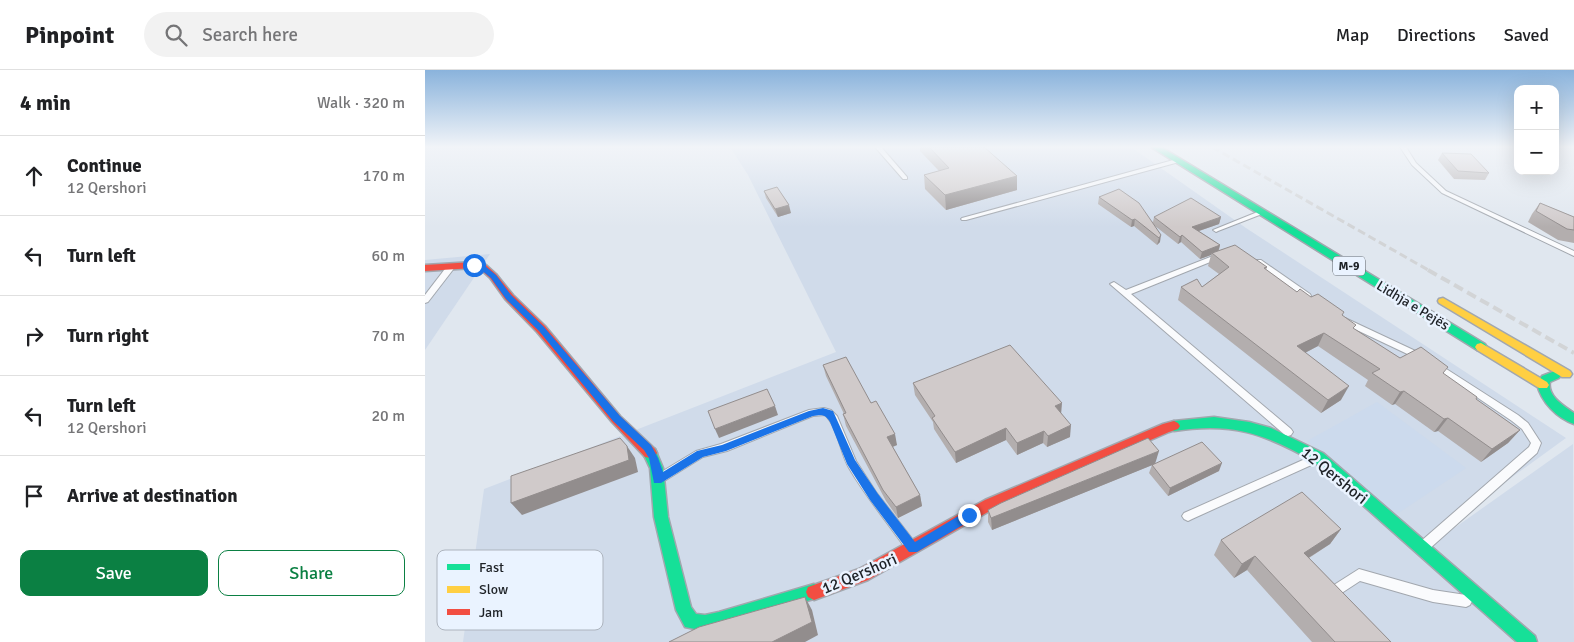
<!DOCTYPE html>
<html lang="en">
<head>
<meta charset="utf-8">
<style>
	:root { --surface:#fff; --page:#f2f2f2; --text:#202124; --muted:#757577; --line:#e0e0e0; --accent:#0b8043 }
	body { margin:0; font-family:Signika,sans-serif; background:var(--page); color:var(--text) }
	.controls { position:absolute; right:15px; top:15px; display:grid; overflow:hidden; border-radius:10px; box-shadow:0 5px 20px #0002 }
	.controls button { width:45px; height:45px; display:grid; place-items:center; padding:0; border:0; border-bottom:1px solid var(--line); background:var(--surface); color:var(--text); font:25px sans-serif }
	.stop { position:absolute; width:15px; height:15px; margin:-11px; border:4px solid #1a73e8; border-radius:50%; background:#fff }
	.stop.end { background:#1a73e8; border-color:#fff; box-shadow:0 1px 5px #0008 }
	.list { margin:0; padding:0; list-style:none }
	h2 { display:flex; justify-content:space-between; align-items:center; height:65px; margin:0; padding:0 20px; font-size:21px }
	h2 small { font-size:16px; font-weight:400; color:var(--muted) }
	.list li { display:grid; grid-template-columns:32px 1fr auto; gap:15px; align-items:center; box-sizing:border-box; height:80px; padding:0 20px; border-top:1px solid var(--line) }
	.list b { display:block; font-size:19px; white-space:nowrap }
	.list p { margin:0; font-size:16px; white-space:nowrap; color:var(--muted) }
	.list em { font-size:16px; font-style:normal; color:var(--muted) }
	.actions { display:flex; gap:10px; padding:15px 20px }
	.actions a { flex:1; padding:11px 0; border:1px solid var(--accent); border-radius:10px; text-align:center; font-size:18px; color:var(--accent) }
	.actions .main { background:var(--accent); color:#fff }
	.icon { flex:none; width:28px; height:28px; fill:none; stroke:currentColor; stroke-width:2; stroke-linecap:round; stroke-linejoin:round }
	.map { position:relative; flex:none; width:1149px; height:572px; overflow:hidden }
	header { display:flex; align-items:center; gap:30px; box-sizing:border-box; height:70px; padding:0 25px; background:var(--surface); border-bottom:1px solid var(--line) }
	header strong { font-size:24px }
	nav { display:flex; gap:28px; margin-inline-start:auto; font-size:18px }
	.search { width:350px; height:45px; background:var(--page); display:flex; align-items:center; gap:12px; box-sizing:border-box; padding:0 18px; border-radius:28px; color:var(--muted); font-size:19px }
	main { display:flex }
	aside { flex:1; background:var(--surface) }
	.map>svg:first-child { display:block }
	.built { fill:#d0dbea }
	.green { fill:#ccdaed }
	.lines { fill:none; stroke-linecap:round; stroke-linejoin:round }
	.lane-casing { stroke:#a2a7ae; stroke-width:2 }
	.fast-casing { stroke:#a2a7ae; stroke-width:3 }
	.slow-casing { stroke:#a2a7ae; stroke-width:3 }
	.jam-casing { stroke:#a2a7ae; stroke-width:3 }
	.lane { fill:#fafbfd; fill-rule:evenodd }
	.fast { fill:#16e098; fill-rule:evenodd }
	.slow { fill:#ffcf43; fill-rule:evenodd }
	.jam { fill:#f24e42; fill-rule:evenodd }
	.rail-far1 { stroke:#d2d4d6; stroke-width:3; stroke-dasharray:8 4; stroke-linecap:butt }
	.rail { stroke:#d2d4d6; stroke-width:4; stroke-dasharray:10 5; stroke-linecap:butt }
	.wall { fill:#b3aeae }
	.shaded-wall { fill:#928d8d }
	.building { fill:#d0caca; stroke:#928d8d }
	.route { fill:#1a73e8 }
	.labels { text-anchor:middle; stroke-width:5; stroke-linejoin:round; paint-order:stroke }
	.shield { fill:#eaf3ff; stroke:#5b6168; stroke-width:1 }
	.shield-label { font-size:12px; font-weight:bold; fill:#1e2227 }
	.street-label { font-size:14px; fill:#1e2227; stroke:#eaf3ff }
	.near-street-label { font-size:16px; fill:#1e2227; stroke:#eaf3ff }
	.key { fill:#eaf3ff; stroke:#adb4be; stroke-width:1 }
	.key-label { font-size:14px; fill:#1e2227 }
</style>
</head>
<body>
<header>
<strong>Pinpoint</strong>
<div class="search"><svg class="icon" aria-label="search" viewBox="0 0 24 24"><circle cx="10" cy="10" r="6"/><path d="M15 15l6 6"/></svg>Search here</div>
<nav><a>Map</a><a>Directions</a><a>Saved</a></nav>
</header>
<main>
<aside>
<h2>4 min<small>Walk · 320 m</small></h2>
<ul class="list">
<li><svg class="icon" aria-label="ahead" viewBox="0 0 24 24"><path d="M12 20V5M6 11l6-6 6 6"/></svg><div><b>Continue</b><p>12 Qershori</p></div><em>170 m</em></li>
<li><svg class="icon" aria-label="left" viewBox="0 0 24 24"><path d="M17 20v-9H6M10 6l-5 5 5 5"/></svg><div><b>Turn left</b></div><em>60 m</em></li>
<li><svg class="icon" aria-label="right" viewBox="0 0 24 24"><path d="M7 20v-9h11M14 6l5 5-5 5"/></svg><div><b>Turn right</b></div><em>70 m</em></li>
<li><svg class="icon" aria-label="left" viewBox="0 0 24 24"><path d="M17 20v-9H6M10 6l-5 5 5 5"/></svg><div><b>Turn left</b><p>12 Qershori</p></div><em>20 m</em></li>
<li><svg class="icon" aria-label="arrive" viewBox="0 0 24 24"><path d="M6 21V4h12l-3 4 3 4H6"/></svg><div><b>Arrive at destination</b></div></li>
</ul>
<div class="actions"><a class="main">Save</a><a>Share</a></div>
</aside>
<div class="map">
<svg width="1149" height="572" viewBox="0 0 1149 572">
	<rect width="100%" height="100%" fill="#e0e7ef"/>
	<!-- built -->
	<g class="built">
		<path d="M305,77H706L821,158L1141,368L995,474L1107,572H38L59,419L411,282L323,105Z"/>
		<path d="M65,184L0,280V190Z"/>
		<path d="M1148,374L1149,572H1115L1004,476Z"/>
	</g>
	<!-- green -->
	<path class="green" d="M952,332L1041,398L969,446L882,371Z"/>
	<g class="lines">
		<defs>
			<g id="lane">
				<path d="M450,77H456L482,107V109H478Z"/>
				<path d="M975,77H981L991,93L1021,121L1149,181V186L1017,123L987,95Z"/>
				<path d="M752,89L755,91L754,92L541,150H537L536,149L537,148Z"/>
				<path d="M835,141L837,142V144L793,161L791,162L788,160Z"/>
				<path d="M793,184H799L800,186L706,224L866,359L868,362L866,365L863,366L860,365L685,214L689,212L701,220Z"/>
				<path d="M830,190H836L885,224L886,226L885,228H879L830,194Z"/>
				<path d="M23,195H29L30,197L3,232L0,233V225Z"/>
				<path d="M920,248L999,285L1000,287L996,290L993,289L917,253L916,251L917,249Z"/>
				<path d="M1012,293L1093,345L1103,353L1116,373L1112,383L1003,480L999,481L995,480L993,476L995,472L1104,377L1106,373L1097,359L1087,351L1009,298L1008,296Z"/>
				<path d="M399,338L406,340L412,346L431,391L451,422L489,471L491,475L489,479L485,480L481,479C462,452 441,427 424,398C415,383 413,357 400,345L388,346L302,381L278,387L241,410L237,411L233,410L232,407L233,404L271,381L296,374L384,340Z"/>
				<path d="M889,385L893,386L894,389L893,392L767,449L763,451L759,449L757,446L759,443Z"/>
				<path d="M934,499L1008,520L1041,525L1045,527L1047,531L1045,535L1041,537L1008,532L935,511L909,528L905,530L901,528L899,524L901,520Z"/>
			</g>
			<g id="fast">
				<path d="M726,77H736L1060,274L1062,277L1060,280H1052Z"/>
				<path d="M1130,301L1136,305L1134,308L1125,312C1122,326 1139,336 1149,343V354C1132,348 1116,332 1112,314L1117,306Z"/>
				<path d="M789,347L824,352L846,358L898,383L1110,566L1112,572H1092L888,391C838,363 807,352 749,361L745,359L743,356L745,353L749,351Z"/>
				<path d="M225,378L230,379L238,398L243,447L266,537L271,544L280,545L294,542L389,514L395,517L397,522L395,527L294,558L280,561L260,557L251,540L229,447L225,398L218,383L220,379Z"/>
			</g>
			<g id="slow">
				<path d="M1018,228L1145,301L1147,304L1145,307H1137L1014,233L1013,231L1014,229Z"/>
				<path d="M1056,273L1122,312L1124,315L1122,318H1114L1052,280L1050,277L1052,274Z"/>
			</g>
			<g id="jam">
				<path d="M49,192L61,195L71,204L88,225L120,256L195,346L230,379L232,383L230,387L225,388L220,387L187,352L112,262L80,229L65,208L55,199L49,198L0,201V195Z"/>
				<path d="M749,351L753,353L755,356L753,359L744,362L570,438L443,510L389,530L383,527L381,522L383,517L434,499L560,430L738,354Z"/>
			</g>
		</defs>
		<!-- lane casing -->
		<use href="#lane" class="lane-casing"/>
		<!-- fast casing -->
		<use href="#fast" class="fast-casing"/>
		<!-- slow casing -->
		<use href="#slow" class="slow-casing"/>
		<!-- jam casing -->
		<use href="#jam" class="jam-casing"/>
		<!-- lane -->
		<use href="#lane" class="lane"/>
		<!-- fast -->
		<use href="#fast" class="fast"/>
		<!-- slow -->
		<use href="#slow" class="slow"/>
		<!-- jam -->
		<use href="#jam" class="jam"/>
		<!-- rail-far1 -->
		<path class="rail-far1" d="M787,77L1005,201"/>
		<!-- rail -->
		<path class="rail" d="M1003,200L1149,283"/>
	</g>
	<!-- wall -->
	<g class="wall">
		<path d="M495,77H559L592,106V120L521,140L500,119L499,105L514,101L495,81Z"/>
		<path d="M1017,83L1064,103L1060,110L1029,109L1013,90Z"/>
		<path d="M339,121L366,143L353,147L341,128Z"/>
		<path d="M674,127L728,152L729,147H796L794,154L774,161L795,175L794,180L842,197L841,200L872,222L886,227L917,245L929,259L975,288L1019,304L1051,329L1095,360L1083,373L1056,392L1013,361L1009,362L970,334L967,335L940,316L943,310L893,276L880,283L916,330L896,343L753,230L756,217H777L794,204L783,196L786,185L775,189L756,172L753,174L730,156L735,172L732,175L709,156L706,157L673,134Z"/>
		<path d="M1115,133L1149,147V173L1133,170L1103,152L1107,144Z"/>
		<path d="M398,295L446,333L472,375L468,377L495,425L497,436L473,448L461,431L421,356L418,344H419L401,306Z"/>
		<path d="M488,313L636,343L645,367L622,377L618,373L592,385L581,370L531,393L509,359L508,352L490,325Z"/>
		<path d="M731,393L794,401L743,426L724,403L727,395L567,460L563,452V440Z"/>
		<path d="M916,459L905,474L884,488L966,572H887L822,500L809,508L789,485L796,470Z"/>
	</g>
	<!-- shaded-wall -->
	<g class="shaded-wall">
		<path d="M592,106V120L521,140L520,125Z"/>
		<path d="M364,135L366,143L353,147L350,139Z"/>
		<path d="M796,147L794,154L765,164L767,157Z"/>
		<path d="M710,149L709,156L706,157L707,150Z"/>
		<path d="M736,165L735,172L732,175L734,168Z"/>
		<path d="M757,165L756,172L753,174L755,167Z"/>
		<path d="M795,175L793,182L787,183L786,185L775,189L777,182Z"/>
		<path d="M899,263L893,276L866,290L872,276Z"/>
		<path d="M924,316L916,330L896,343L903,330Z"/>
		<path d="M979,321L970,334L967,335L975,322Z"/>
		<path d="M637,333L636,345L630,336Z"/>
		<path d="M350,336L353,345L294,368L290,359Z"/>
		<path d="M1023,348L1013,361L1009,362L1019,349Z"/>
		<path d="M646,355L645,367L622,377L623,366Z"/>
		<path d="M581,358V370L531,393L530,382Z"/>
		<path d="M1095,360L1083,373L1056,392L1067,379Z"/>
		<path d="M619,361L618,373L592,385V373Z"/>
		<path d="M470,364L472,375L464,378L462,367Z"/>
		<path d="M202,376L210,388L213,402L97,445L86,433Z"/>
		<path d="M734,381L730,394L567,460L566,448Z"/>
		<path d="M797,393L794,401L743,426L745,418Z"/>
		<path d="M495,425L497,436L473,448L471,437Z"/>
		<path d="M916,459L905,474L869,497L879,483Z"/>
		<path d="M830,486L822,500L809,508L817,494Z"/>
		<path d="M380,527L387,540L393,565L380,572H347Z"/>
	</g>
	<!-- building -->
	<g class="building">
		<path d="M504,77H559L592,106L520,125L499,105L524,98Z"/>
		<path d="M1017,83L1046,84L1064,103L1033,101Z"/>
		<path d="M352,117L364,135L350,139L339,121Z"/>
		<path d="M694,119L714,133L736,165L734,168L710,149L707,150L674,127Z"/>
		<path d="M766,128L796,147L767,157L795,175L777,182L757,165L755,167L729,147Z"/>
		<path d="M1115,133L1149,147V160L1142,159L1111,141Z"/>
		<path d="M810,175L842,197L839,198L872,222L875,219L886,227L893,224L919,242L917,245L931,255L928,258L975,288L996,277L1023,297L1018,303L1052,327L1051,329L1095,360L1067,379L1023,348L1019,349L979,321L975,322L947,303L955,299L899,263L872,276L924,316L903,330L756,217L772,209L777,217L804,197L787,183Z"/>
		<path d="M585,275L637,333L630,336L646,355L623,366L619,361L592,373L581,358L530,382L507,348L510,346L488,313Z"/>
		<path d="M421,287L446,333L451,331L470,364L462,367L495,425L471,437L458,420L418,344L421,343L398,295Z"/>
		<path d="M342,319L350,336L290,359L283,341Z"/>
		<path d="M195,368L202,376L204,390L86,433V406Z"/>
		<path d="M723,368L734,381L566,448L563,440L576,433Z"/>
		<path d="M777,372L797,393L745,418L727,395Z"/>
		<path d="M877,422L916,459L879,483L966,572H910L830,486L817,494L796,470Z"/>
		<path d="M380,527L387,552L347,572H244L274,557Z"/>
	</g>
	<!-- sky -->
	<linearGradient id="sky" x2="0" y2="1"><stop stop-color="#8ab3dc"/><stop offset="0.49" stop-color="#f1f4f8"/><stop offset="1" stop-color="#f1f4f8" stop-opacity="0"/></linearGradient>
	<rect width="1149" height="157" fill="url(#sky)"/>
	<!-- route -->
	<path class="route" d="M49,193L60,196L71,205L86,225L119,257L195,346L226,375L233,388L238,402L272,381L297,375L384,341L398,338L408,341L430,390L453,424L490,472L540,442H548L549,445L548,449L492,482H484L445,430L422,394L405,352C400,344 397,345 388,346L301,381L278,387L236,413H229L224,388L219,380L188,351L114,261L81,229L66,208L55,199L47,197L46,195Z"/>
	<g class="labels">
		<!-- shield labels -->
		<rect class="shield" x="908" y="186.5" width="32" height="19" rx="4"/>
		<g class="shield-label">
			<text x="924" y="200">M-9</text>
		</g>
		<!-- street labels -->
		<g class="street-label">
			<text transform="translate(988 235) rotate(31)" y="5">Lidhja e Pejës</text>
		</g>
		<!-- near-street labels -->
		<g class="near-street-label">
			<text transform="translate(910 405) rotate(39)" y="6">12 Qershori</text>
			<text transform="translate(434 503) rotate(-23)" y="6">12 Qershori</text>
		</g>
	</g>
	<!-- legend -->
	<rect x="12" y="480" width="166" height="80" rx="8" class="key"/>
	<rect x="22" y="494" width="23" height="6" fill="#16e098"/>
	<rect x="22" y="516" width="23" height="7" fill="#ffcf43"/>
	<rect x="22" y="539" width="23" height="6" fill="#f24e42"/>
	<g class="key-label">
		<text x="54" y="502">Fast</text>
		<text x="54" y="524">Slow</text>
		<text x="54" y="547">Jam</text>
	</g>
</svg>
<div class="controls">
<button>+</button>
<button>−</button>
</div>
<div class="stop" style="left:49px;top:195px"></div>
<div class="stop end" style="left:544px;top:445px"></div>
</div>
</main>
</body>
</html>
